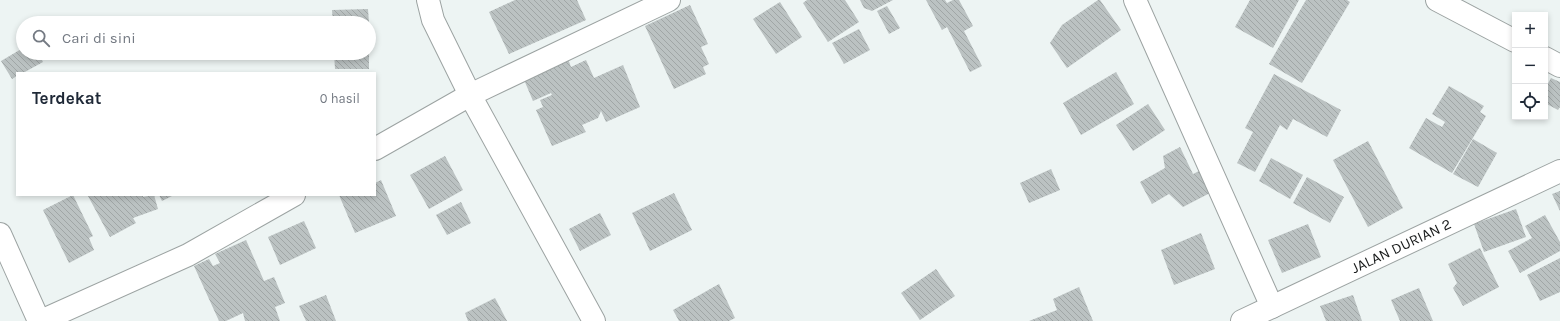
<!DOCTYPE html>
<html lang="id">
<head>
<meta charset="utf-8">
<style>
	:root { --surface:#fff; --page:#f6f6f7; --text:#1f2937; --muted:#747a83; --line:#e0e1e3 }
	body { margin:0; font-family:Karla,sans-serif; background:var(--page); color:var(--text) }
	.controls { position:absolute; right:12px; top:12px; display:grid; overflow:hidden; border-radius:0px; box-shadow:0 2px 6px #0003 }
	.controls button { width:36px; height:36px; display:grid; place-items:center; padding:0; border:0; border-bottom:1px solid var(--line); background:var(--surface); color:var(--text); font:20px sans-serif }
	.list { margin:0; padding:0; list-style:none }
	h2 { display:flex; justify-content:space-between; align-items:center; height:52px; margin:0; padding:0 16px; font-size:17px }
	h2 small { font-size:13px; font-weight:400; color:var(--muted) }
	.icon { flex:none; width:22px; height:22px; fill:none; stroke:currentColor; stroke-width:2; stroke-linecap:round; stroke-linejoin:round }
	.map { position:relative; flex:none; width:1560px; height:321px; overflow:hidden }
	.search { position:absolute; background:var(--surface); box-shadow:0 2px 6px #0003; left:16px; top:16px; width:360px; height:44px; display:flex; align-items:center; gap:10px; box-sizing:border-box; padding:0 14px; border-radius:22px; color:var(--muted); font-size:15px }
	.panel { position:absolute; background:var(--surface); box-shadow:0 2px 6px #0003; left:16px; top:72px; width:360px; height:124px; border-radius:0px }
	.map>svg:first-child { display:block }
	.building { fill:url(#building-back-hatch) }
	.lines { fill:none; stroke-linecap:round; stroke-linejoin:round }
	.minor-casing { stroke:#9ca3a2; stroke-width:24 }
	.minor { stroke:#fff; stroke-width:22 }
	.labels { text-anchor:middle; stroke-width:3; stroke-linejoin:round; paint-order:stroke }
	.street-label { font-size:15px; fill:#191b1b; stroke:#edf4f3 }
</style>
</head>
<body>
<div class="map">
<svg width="1560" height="321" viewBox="0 0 1560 321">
	<defs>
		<pattern id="building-back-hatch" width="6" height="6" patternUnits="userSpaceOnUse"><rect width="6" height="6" fill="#bbc2c2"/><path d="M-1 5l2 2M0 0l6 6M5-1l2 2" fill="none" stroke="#a0a6a6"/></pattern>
	</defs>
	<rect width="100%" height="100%" fill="#edf4f3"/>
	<!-- building -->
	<g class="building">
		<path d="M515,0H577L586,20L509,54L489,12Z"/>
		<path d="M807,0H845L859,22L828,42L803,3Z"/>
		<path d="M860,0H893L872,11L864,8Z"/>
		<path d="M926,0H945L947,3L953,0H959L973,26L964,31L982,66L970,72L947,27L942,30Z"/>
		<path d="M1098,0H1100L1121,30L1067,68L1050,43L1062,25Z"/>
		<path d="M1250,0H1299L1273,48L1235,27Z"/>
		<path d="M1306,0H1347L1350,2L1302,83L1269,64Z"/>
		<path d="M780,2L802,37L776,54L753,19Z"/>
		<path d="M690,5L708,44L701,47L709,64L703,67L706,74L674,89L645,26Z"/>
		<path d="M887,6L900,28L889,34L877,11Z"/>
		<path d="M368,9L369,23H333L332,10Z"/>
		<path d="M328,19V23H297V22Z"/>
		<path d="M859,29L870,50L844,64L832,43Z"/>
		<path d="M23,48V53H38L43,62L23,73H17V76L12,79L1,61Z"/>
		<path d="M334,53H369V69H335Z"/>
		<path d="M567,56L571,67L586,60L594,78L623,65L640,107L606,122L601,111L598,118L582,125L586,132L552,146L536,110L543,107L540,100L552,95L551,93L533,101L522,75Z"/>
		<path d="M1116,72L1134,104L1081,135L1063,103Z"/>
		<path d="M1274,74L1341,110L1327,137L1293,119L1287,130L1280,125L1255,172L1237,163L1253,132L1245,128Z"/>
		<path d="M1551,78L1560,82V107L1558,110L1545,103V89Z"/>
		<path d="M1449,86L1484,106L1480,112L1486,116L1452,173L1409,148L1426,118L1442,127L1445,122L1432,114Z"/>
		<path d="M1148,104L1165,130L1133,151L1116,125Z"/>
		<path d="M1473,139L1497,153L1478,187L1453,174Z"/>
		<path d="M1368,141L1403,208L1368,227L1333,160Z"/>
		<path d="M1180,147L1193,174L1199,171L1210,193L1183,207L1169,194L1152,204L1140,182L1165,168L1163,156Z"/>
		<path d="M445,156L463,190L429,209L410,175Z"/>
		<path d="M1271,158L1303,175L1290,199L1259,181Z"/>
		<path d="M1051,169L1060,190L1029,203L1020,183Z"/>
		<path d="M1307,177L1344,197L1330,223L1293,203Z"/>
		<path d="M381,180L396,216L355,233L339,195H375V183Z"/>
		<path d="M1560,191V211L1552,194Z"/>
		<path d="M674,193L692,230L650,251L632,213Z"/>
		<path d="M73,195L93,236L89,238L94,250L69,263L43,210Z"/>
		<path d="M143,195V197L154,195L158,209L133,218L136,223L110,237L88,196Z"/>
		<path d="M159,195H174L162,201Z"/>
		<path d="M461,202L471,223L447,235L436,215Z"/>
		<path d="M1516,209L1526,237L1484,252L1474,224Z"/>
		<path d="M600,213L611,235L580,251L569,229Z"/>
		<path d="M1545,215L1560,242V251L1520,273L1508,251L1532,238L1525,226Z"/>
		<path d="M304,221L316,248L280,265L268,237Z"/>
		<path d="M1308,224L1321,257L1282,273L1268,240Z"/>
		<path d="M1201,233L1215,269L1174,285L1161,250Z"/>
		<path d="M246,240L264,281L274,277L285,303L275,307L280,321H245L243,313L226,321H219L194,266L209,259L213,266L220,263L215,254Z"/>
		<path d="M1480,248L1499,287L1463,306L1453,288L1457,283L1448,264Z"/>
		<path d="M1560,258V292L1540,301L1527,275Z"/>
		<path d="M936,269L955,296L920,320L901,293Z"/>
		<path d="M719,284L735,318L729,321H679L673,310Z"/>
		<path d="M1079,287L1093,321H1029L1057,310L1053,299Z"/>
		<path d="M1419,288L1433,321H1400L1391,300Z"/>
		<path d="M326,295L336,321H306L299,306Z"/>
		<path d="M1353,295L1362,321H1326L1320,306Z"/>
		<path d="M495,298L507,321H468L465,313Z"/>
	</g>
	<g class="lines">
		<defs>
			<g id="minor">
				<path d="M428,0L433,20L470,95L594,321"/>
				<path d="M1135,0L1272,307"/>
				<path d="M1437,0L1515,41"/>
				<path d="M1545,58L1560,66"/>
				<path d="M375,149L470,95L669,0"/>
				<path d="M0,234L39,321"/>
				<path d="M41,321L188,255L294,195"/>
				<path id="s1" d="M1242,321L1560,171"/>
			</g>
		</defs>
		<!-- minor casing -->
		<use href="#minor" class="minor-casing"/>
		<!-- minor -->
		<use href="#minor" class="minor"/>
	</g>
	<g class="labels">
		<!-- street labels -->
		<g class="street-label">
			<text dy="5" stroke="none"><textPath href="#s1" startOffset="176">JALAN DURIAN 2</textPath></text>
		</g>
	</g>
</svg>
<div class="controls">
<button>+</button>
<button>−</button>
<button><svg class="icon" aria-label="locate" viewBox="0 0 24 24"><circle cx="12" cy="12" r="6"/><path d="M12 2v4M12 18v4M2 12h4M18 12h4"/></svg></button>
</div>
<div class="search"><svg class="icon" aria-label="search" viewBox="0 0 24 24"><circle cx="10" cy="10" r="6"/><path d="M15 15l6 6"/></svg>Cari di sini</div>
<section class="panel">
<h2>Terdekat<small>0 hasil</small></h2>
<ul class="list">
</ul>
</section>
</div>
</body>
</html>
